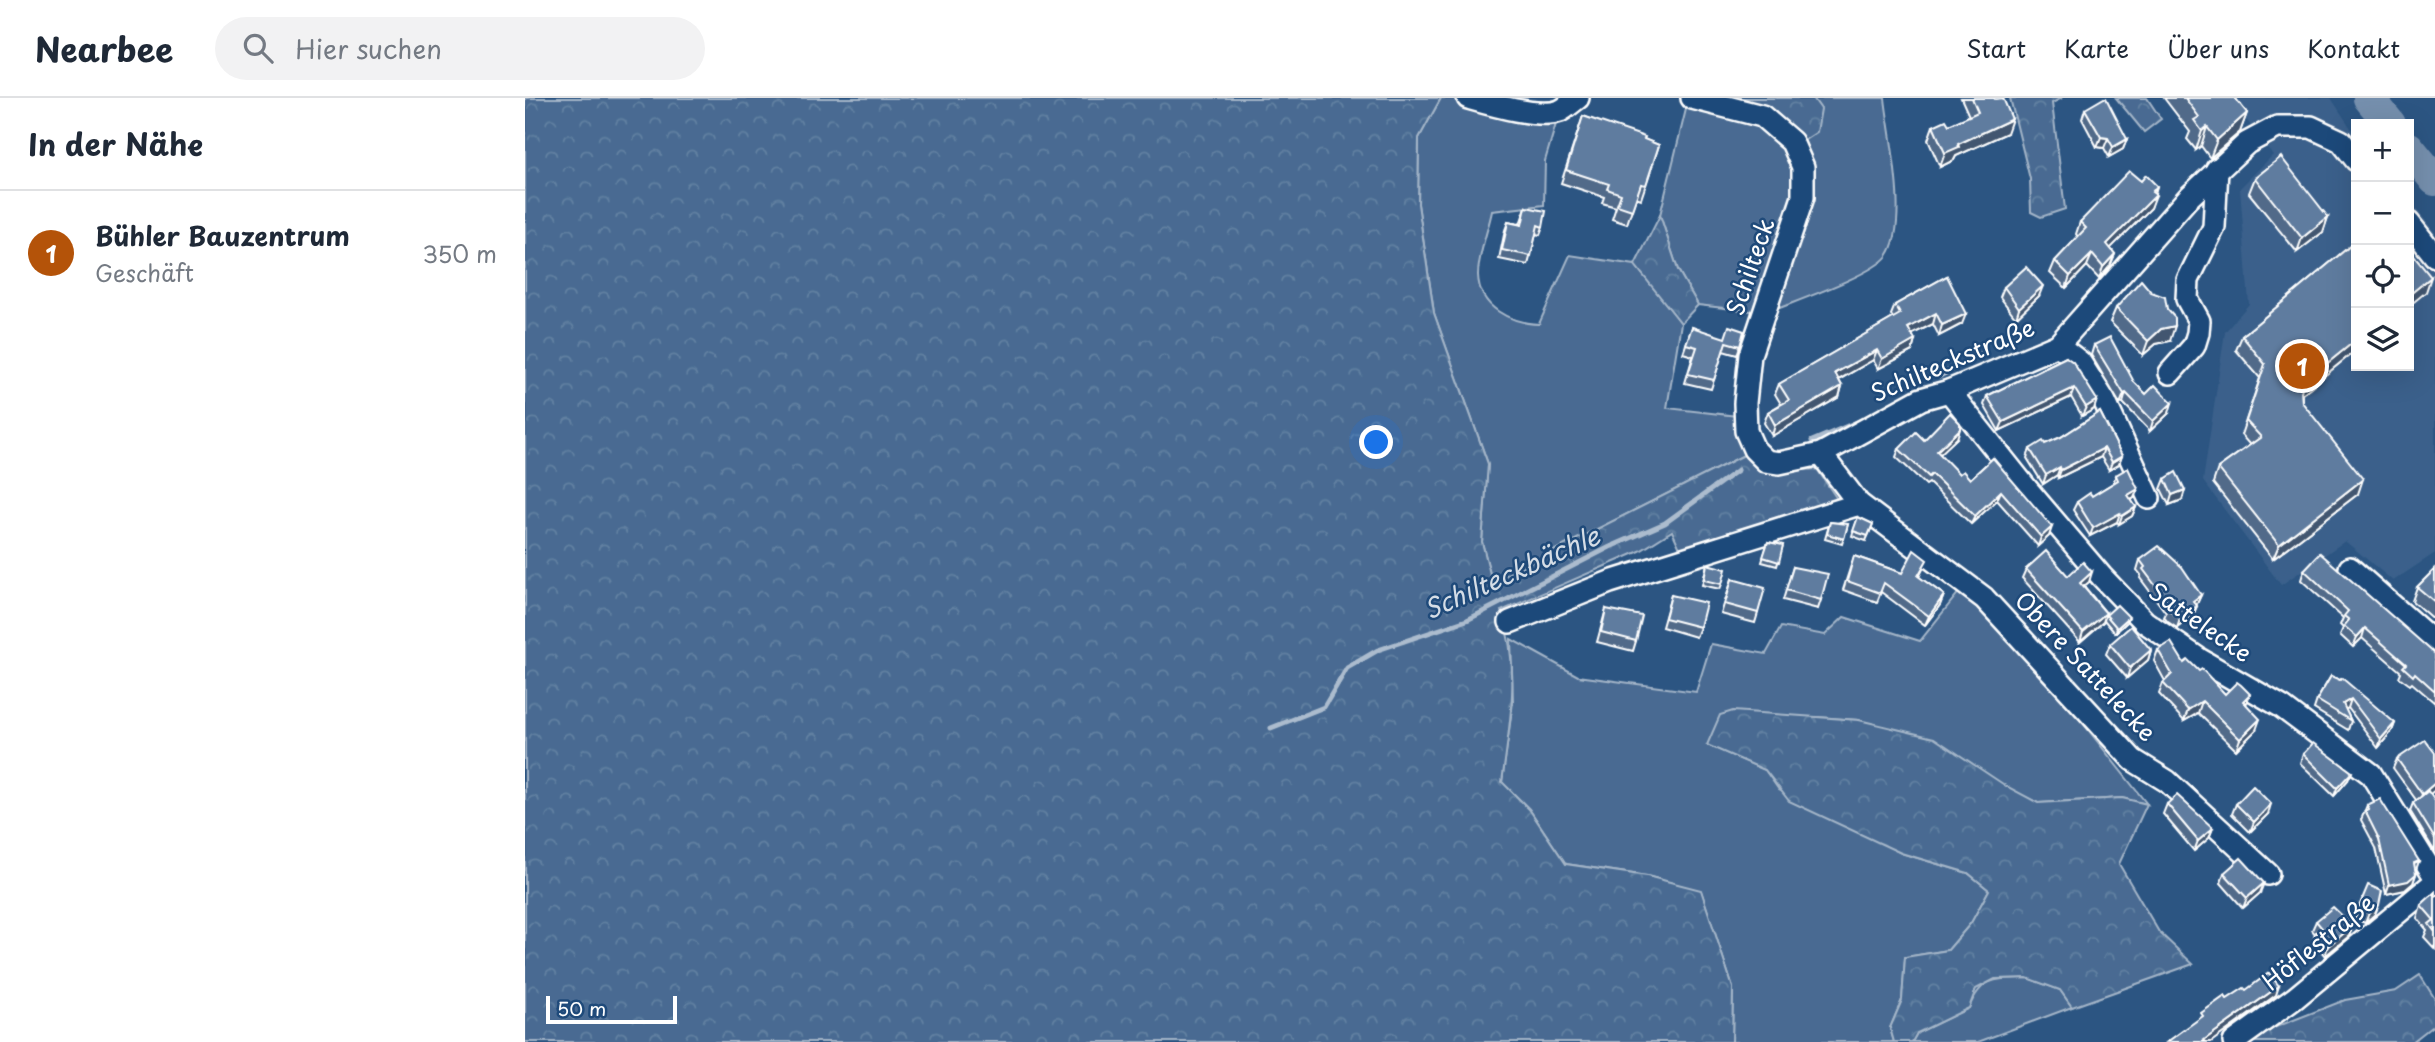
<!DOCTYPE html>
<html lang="de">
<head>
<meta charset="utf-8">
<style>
	:root { --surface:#fff; --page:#f2f2f3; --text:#1f2937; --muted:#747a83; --line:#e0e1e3; --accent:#b45309 }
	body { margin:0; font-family:"Playpen Sans",sans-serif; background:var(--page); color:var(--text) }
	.controls { position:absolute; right:21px; top:21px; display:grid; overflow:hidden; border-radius:0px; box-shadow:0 7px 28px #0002 }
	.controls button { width:63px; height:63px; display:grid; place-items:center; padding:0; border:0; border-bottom:2px solid var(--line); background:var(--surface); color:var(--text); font:35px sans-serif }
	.scale { position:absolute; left:21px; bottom:18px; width:131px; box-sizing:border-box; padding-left:7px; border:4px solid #fff; border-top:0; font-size:19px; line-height:24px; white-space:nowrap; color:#fff; -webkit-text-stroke:5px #1f4a7a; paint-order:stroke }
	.you { position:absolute; left:852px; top:345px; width:24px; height:24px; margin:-18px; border:5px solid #fff; border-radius:50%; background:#1a73e8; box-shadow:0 0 0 10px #1a73e833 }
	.badge { display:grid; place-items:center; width:46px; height:46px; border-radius:50%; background:var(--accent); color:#fff; font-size:23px; font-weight:700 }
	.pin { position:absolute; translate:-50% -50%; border:4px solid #fff; box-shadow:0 2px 7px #0006 }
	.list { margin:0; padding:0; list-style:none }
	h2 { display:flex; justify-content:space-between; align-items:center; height:91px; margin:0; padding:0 28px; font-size:30px }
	h2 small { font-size:23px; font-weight:400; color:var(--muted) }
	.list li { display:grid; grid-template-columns:46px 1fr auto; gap:21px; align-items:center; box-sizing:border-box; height:126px; padding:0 28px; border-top:2px solid var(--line) }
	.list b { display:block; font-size:26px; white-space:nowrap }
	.list p { margin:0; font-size:23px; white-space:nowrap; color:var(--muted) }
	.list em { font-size:23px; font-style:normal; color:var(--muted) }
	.icon { flex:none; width:38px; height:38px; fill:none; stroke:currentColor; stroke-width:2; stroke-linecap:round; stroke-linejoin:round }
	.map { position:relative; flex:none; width:1910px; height:944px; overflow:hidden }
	header { display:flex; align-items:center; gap:42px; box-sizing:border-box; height:98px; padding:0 35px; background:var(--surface); border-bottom:2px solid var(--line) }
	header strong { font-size:33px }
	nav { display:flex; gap:38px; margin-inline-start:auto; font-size:24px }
	.search { width:490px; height:63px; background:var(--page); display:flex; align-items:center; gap:18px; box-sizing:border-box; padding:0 24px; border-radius:38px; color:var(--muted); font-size:26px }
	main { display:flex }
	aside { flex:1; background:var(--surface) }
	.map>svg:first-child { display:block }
	.built { fill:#3b618b }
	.green { fill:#486b92; stroke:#a4b5c8; stroke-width:2 }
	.forest { fill:url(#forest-crowns); stroke:#a4b5c8; stroke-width:2 }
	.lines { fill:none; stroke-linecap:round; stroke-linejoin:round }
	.stream { stroke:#acbcce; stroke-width:5 }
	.river { stroke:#748fad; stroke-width:32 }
	.minor-casing { stroke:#fff; stroke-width:26 }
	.minor { stroke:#1f4a7a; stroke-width:21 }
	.wall { fill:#516b89; stroke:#fff; stroke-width:2 }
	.shaded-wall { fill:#42576f; stroke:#fff; stroke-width:2 }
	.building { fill:#5e7c9f; stroke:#fff; stroke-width:2 }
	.labels { text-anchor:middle; stroke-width:5; stroke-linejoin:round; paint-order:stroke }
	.street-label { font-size:24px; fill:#fff; stroke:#1f4a7a }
	.water-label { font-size:26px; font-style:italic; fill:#d5dde6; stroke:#1f4a7a }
</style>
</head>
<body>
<header>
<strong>Nearbee</strong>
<div class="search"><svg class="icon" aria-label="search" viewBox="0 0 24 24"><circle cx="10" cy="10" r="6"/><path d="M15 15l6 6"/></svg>Hier suchen</div>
<nav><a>Start</a><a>Karte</a><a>Über uns</a><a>Kontakt</a></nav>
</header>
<main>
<aside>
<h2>In der Nähe<small></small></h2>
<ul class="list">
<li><span class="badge">1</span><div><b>Bühler Bauzentrum</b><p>Geschäft</p></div><em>350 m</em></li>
</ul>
</aside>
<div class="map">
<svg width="1910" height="944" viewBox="0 0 1910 944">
	<defs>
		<pattern id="forest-crowns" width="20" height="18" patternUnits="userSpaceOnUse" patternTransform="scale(1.75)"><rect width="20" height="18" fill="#486b92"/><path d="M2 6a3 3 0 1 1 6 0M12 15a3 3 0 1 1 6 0" fill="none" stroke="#6381a2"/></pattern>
	</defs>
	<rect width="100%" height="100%" fill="#2c5582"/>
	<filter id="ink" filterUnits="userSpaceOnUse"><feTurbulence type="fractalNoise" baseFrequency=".0143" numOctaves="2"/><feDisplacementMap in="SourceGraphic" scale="14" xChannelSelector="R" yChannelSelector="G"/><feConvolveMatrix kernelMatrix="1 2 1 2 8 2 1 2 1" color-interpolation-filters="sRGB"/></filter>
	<g filter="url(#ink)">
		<!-- built -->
		<path class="built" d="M1705,0H1806L1831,38V268H1884V101L1910,135V455L1868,483L1820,443L1756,487L1678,383L1700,234L1724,206L1715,90L1748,57Z"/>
		<!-- green -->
		<g class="green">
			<path d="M916,0H934L1033,19L1020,63L1019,107L967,113C963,133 953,157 953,177C954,210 986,225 1014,226L1045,157L1110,167L1156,225L1142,310L1212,318L1225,354L967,484L957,444L963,366L909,215L893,106L894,40Z"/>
			<path d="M1288,0H1360C1364,39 1385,125 1362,158C1348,177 1268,204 1242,215L1280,110L1275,45L1295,12Z"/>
			<path d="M1163,3L1242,28L1269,62L1273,92L1234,214L1173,207L1153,172L1135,117Z"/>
			<path d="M1438,489L1526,585L1622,706L1597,700L1513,705L1334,622L1293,619L1183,647L1240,672L1254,692L1376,755L1443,775L1464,792L1446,825L1423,852L1380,859L1377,902L1365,930L1369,944H1207L1208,890L1176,793L1122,778L1041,766L1004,711L977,684L988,604L986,541L1053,578L1171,594L1186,546L1241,556L1256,529L1300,537L1319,519L1395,543Z"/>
			<path d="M1503,880L1535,892L1547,909L1453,944H1387L1392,935L1444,910C1457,878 1471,881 1503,880Z"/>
		</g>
		<!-- forest -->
		<g class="forest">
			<path d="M0,0H916L894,40L893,106L909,215L963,366L957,444L967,484L1225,354L1247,374L1292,371L1312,401L1297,414L1158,457L1147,433L1115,453L976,513C996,569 985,626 977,684L1004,711L1041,766L1122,778L1176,792L1208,890L1207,944H0Z"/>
			<path d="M1197,0H1288L1296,11L1292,34L1275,45Z"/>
			<path d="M1485,0H1537L1527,5L1540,111L1516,119L1506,114L1505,81Z"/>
			<path d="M1591,0H1622L1636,21L1619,34Z"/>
			<path d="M1135,117L1153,172L1173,207L1156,225L1110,167Z"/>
			<path d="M1208,613L1334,622L1409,640L1481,688L1513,705L1597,700L1622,706L1594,766L1634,834L1668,866L1547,909L1535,892L1502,880L1470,881L1451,891L1444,910L1392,935L1387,944H1369L1365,930L1377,902L1380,859L1423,852L1446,825L1464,792L1443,775L1376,755L1264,703L1240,672L1182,647L1195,617Z"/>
			<path d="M1895,877L1910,901V926L1887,944H1724L1743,932L1820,902L1871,893Z"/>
		</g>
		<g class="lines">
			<!-- stream -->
			<g class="stream">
				<path d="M1415,278L1455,256"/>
				<path d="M1287,343L1339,321"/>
				<path d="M746,630L799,609L822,570L853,552L942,522L1085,449L1140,425L1213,372"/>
			</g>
			<!-- river -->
			<g class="river">
				<path d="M1844,0L1865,26"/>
				<path d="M1884,50L1910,82"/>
			</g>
			<defs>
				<g id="minor">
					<path d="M943,0C964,6 1014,21 1035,13C1041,10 1047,4 1053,0"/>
					<path d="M1167,0L1237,18L1267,44L1278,69V99L1225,257L1220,305L1221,333L1229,351L1241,363L1254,365L1296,356L1396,301L1424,293L1533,247L1663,100L1722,45L1752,29H1786L1816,43L1831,62"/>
					<path d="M1884,125L1910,158"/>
					<path d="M1533,247L1555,264L1579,302L1624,400"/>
					<path d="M1645,275L1669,248L1673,235L1674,223L1662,201L1663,182L1689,129L1692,71"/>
					<path d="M1424,293L1502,391L1577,479L1620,524L1674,561L1757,609L1846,676L1910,779"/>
					<path d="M1296,356L1334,406L1459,500L1608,662L1642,683L1743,776"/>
					<path d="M1825,470L1910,545"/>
					<path d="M985,524L1085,484L1334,406"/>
					<path d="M1709,944L1770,900L1910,784"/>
				</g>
			</defs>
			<!-- minor casing -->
			<use href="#minor" class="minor-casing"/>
			<!-- minor -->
			<use href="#minor" class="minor"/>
		</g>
		<!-- wall -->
		<g class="wall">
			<path d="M1436,0H1469L1482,35L1431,58L1429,62L1415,69L1403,42L1408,28L1424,27L1444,18Z"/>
			<path d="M1639,0H1710L1722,15L1715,34L1685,60L1676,48L1671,52L1662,41L1665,34Z"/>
			<path d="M1560,11L1602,41L1598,51L1584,59L1579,50L1572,49L1557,21Z"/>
			<path d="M1058,18L1134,47L1116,101L1111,99L1102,126L1087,121L1091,109L1077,105L1079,99L1036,85Z"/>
			<path d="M1730,80L1803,119L1798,134L1772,154L1724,95Z"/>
			<path d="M1616,83L1632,88L1626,110L1585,150L1590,156L1585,168L1574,181L1562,168L1541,190L1525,175L1530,163L1553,139L1551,136L1555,124Z"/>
			<path d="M1001,109L1018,129L1015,137L1011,136L1003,167L974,161L980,132L983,124L995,126Z"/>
			<path d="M1831,143V252L1777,296V304L1833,396L1748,461L1688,385L1693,370L1725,347L1716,337L1735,280L1711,252L1717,238Z"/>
			<path d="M1422,178L1437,226L1414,238L1408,226L1387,236L1390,242L1387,253L1353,271L1348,262L1314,282L1317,288L1314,299L1247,338L1239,325L1243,314L1256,306L1250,296L1254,286L1368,220L1366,217L1370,207Z"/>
			<path d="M1479,189L1514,198L1491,220L1475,199Z"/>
			<path d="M1591,210L1645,243L1631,246L1618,257L1585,224Z"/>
			<path d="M1167,229L1215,248L1212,257L1198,253L1186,291L1160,285L1168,258L1158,255Z"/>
			<path d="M1569,247L1621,296L1644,315L1625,333L1598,305L1595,306L1566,257Z"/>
			<path d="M1541,259L1569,311L1557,318L1546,299L1474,333L1459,307L1462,298Z"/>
			<path d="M1575,314L1597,358L1594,366L1584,372L1576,359L1533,380L1532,377L1518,386L1502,360L1505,351L1520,346L1536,339Z"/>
			<path d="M1432,340L1414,356L1434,376L1445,381L1468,360L1524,438L1513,448L1472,402L1446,426L1404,385L1401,387L1371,359L1374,351L1399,342Z"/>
			<path d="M1591,377L1609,400L1606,402L1611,409L1607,418L1594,426L1592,424L1565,438L1548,412L1552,404L1567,398L1588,385Z"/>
			<path d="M1640,381L1657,402L1644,407L1636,391Z"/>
			<path d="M1333,419L1348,426L1341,443L1327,438Z"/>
			<path d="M1305,424L1323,426L1317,446L1300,441Z"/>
			<path d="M1243,444L1258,447L1252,468L1237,464Z"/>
			<path d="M1329,458L1377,475L1398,471L1394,479L1419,497L1415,507L1400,527L1356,494L1352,504L1318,492Z"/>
			<path d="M1615,462L1676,497L1671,507L1672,508L1668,517L1652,530L1643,524L1639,519L1641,515L1615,480L1616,477L1612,472Z"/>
			<path d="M1182,466L1197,486L1195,491L1177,487Z"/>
			<path d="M1268,469L1296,502L1293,511L1258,502Z"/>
			<path d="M1501,471L1543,478L1564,484L1559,488L1581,515L1578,524L1555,544L1497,480Z"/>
			<path d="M1910,471V523L1887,503L1892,489Z"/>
			<path d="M1779,472L1910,556V605L1887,585L1885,587L1874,579L1876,574L1837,540L1828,549L1815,537L1818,530L1815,527L1818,520L1776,482Z"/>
			<path d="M1207,481L1233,515L1230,525L1196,516Z"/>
			<path d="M1146,497L1175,529L1171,539L1137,529Z"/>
			<path d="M1081,511L1111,543L1108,553L1072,544Z"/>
			<path d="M1581,517L1602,524L1590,535L1579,522Z"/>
			<path d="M1585,546L1626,552L1623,562L1602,580L1581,556Z"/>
			<path d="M1633,552L1674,573L1700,596L1721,607L1731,632L1711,652L1673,615L1659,623L1634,596L1638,585L1640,583L1629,563Z"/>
			<path d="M1806,578L1870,625L1867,633L1853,650L1823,610L1820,611L1826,623L1823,632L1789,611L1792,602Z"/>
			<path d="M1778,656L1823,682L1809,698L1775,665Z"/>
			<path d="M1872,661L1905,696L1910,703V754L1885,713L1888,705L1891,702L1868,670Z"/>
			<path d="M1642,706L1688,730L1684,740L1669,753L1638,716Z"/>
			<path d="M1711,706L1743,716L1725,734L1707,716Z"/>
			<path d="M1842,707L1894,763L1891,772V776L1888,785L1880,792L1861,796L1851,750L1836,722Z"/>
			<path d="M1699,775L1735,795L1718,810L1696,785Z"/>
			<path d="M1910,794V851L1899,839L1902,832L1892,820L1896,807Z"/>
			<path d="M1833,811L1850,816L1840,825L1830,821Z"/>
			<path d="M1791,823L1828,828L1824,838L1800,858L1788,843L1790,836L1787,832Z"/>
		</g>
		<!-- shaded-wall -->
		<g class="shaded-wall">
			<path d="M1722,15L1715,34L1685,60L1692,42Z"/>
			<path d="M1487,21L1482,35L1431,58L1429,62L1415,69L1420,55L1433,46Z"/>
			<path d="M1682,29L1676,48L1671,52L1677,33Z"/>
			<path d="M1576,39L1583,40L1579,50L1572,49Z"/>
			<path d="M1602,41L1598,51L1584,59L1588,49Z"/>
			<path d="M1632,88L1628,100L1631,97L1626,110L1577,159L1582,146Z"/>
			<path d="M1803,119L1798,134L1772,154L1777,140Z"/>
			<path d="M1567,156L1562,168L1541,190L1545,178Z"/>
			<path d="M1590,156L1585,168L1574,181L1578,169Z"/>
			<path d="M1906,179L1901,194L1884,208V197Z"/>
			<path d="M1518,188L1514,198L1491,220L1494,210Z"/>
			<path d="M1411,215L1408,226L1380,240L1383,230Z"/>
			<path d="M1441,216L1437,226L1414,238L1417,227Z"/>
			<path d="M1650,228L1645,243L1631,246L1618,257L1623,243L1636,231Z"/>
			<path d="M1390,242L1387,253L1353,271L1357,261Z"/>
			<path d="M1831,242V252L1772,300L1778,285Z"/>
			<path d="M1352,252L1348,262L1306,286L1310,275Z"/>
			<path d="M1317,288L1314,299L1247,338L1250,327Z"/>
			<path d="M1549,290L1546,299L1474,333L1478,324Z"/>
			<path d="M1601,295L1598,305L1595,306L1599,296Z"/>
			<path d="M1572,302L1569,311L1557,318L1561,309Z"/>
			<path d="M1647,305L1644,315L1625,333L1628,323Z"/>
			<path d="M1435,331L1432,340L1409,362L1412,353Z"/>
			<path d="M1579,350L1576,359L1533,380L1536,372Z"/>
			<path d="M1597,358L1594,366L1584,372L1587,364Z"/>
			<path d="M1535,369L1532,377L1518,386L1521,377Z"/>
			<path d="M1838,381L1833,396L1748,461L1754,447Z"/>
			<path d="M1613,391L1609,400L1600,406L1603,397Z"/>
			<path d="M1660,392L1657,402L1644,407L1647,397Z"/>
			<path d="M1476,393L1472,402L1446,426L1450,418Z"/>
			<path d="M1611,409L1607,418L1594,426L1597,418Z"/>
			<path d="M1595,415L1592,424L1565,438L1568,430Z"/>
			<path d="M1527,429L1524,438L1513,448L1516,439Z"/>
			<path d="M1567,474L1564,484L1552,494L1555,485Z"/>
			<path d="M1419,497L1415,507L1400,527L1404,518Z"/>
			<path d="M1676,497L1672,506L1664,512L1668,503Z"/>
			<path d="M1672,508L1668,517L1652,530L1655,521Z"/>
			<path d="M1581,515L1578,524L1555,544L1558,534Z"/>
			<path d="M1604,519L1602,524L1590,535L1592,530Z"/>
			<path d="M1840,530L1837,540L1828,549L1832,539Z"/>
			<path d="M1626,552L1623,562L1602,580L1605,570Z"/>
			<path d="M1725,596L1721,607L1718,603Z"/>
			<path d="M1826,601L1823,610L1814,615L1818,606Z"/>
			<path d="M1677,603L1673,615L1659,623L1663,612Z"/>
			<path d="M1735,621L1731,632L1711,652L1715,641Z"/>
			<path d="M1870,625L1867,633L1853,650L1856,641Z"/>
			<path d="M1827,674L1823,682L1809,698L1812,690Z"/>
			<path d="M1910,685V692L1894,705L1897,696Z"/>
			<path d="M1746,706L1743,716L1725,734L1729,724Z"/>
			<path d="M1688,730L1684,740L1669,753L1673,743Z"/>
			<path d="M1891,776L1888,785L1880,792L1861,796L1864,787Z"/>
			<path d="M1739,785L1735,795L1718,810L1722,800Z"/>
			<path d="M1854,807L1850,816L1840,825L1844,815Z"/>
			<path d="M1828,828L1824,838L1800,858L1803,848Z"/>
			<path d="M1754,888L1751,897L1686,944H1679V942Z"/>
		</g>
		<!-- building -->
		<g class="building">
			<path d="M1447,0H1469L1470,1L1478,0L1487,21L1433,46L1434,49L1420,55L1408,28L1421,22L1424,27L1453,14Z"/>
			<path d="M1579,0H1581L1602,41L1588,49L1583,40L1576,39L1560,11Z"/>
			<path d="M1660,0H1710L1722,15L1692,42L1682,29L1677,33L1669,22L1674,19Z"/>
			<path d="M1058,18L1120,39L1119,41L1134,47L1121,87L1116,86L1107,112L1092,107L1096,96L1082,91L1084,86L1041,72Z"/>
			<path d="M1756,59L1803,119L1777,140L1730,80Z"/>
			<path d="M1604,73L1616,83L1621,77L1632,88L1627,94L1631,97L1582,146L1590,156L1578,169L1567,156L1545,178L1530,163L1561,130L1555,124Z"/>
			<path d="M1001,109L1021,113L1018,129L1013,127L1006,158L977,152L983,124L997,127Z"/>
			<path d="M1831,143V242L1778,285L1776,294L1777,304L1838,381L1754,447L1693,370L1736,339L1721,323L1740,266L1717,238Z"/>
			<path d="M1884,152L1906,179L1884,197Z"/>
			<path d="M1501,169L1518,188L1494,210L1479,189Z"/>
			<path d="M1422,178L1441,216L1417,227L1411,215L1383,230L1390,242L1357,261L1352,252L1310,275L1317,288L1250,327L1243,314L1264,302L1254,286L1375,216L1370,207Z"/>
			<path d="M1616,182L1626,194L1640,199L1642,211L1650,220V228L1636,231L1623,243L1591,210Z"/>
			<path d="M1204,228L1219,233L1215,248L1201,244L1189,282L1163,276L1172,249L1161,246L1167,229L1200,240Z"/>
			<path d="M1585,239L1609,284L1621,296L1630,287L1647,305L1628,323L1601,295L1599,296L1569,247Z"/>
			<path d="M1541,259L1548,264L1572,302L1561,309L1549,290L1478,324L1462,298Z"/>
			<path d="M1575,314L1597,358L1587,364L1579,350L1536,372L1535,369L1521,377L1505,351L1518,343L1520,346L1536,339Z"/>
			<path d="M1425,315L1435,325V331L1412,353L1434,376L1438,373L1445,381L1468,360L1527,429L1516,439L1476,393L1450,418L1407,376L1404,379L1374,351L1391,334L1399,342Z"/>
			<path d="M1603,370L1613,391L1603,397L1611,409L1597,418L1595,415L1568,430L1552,404L1565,395L1567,398L1593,382L1591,377Z"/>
			<path d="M1651,374L1660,392L1647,397L1640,381Z"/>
			<path d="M1333,419L1348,426L1343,438L1328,433Z"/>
			<path d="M1305,424L1323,426L1319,441L1302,436Z"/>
			<path d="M1243,444L1258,447L1254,464L1238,459Z"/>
			<path d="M1634,448L1657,469L1676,497L1668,503L1672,508L1655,521L1646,514L1642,509L1645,507L1618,471L1620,469L1615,462Z"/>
			<path d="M1389,452L1402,462L1393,478L1419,497L1404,518L1359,485L1355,495L1322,483L1329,458L1377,475Z"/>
			<path d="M1521,453L1543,478L1558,464L1567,474L1555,485L1581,515L1558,534L1501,471Z"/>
			<path d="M1795,455L1910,556V593L1890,575L1888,578L1878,569L1881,566L1840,530L1832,539L1819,528L1824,522L1819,518L1823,513L1779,472Z"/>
			<path d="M1182,466L1201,471L1197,486L1179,482Z"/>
			<path d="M1268,469L1303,476L1296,502L1261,492Z"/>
			<path d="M1910,471V504L1892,489Z"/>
			<path d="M1207,481L1240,490L1233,515L1200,506Z"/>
			<path d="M1146,497L1181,505L1175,529L1140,520Z"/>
			<path d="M1592,507L1604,519L1592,530L1581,517Z"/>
			<path d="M1081,511L1117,518L1111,543L1076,534Z"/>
			<path d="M1606,528L1626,552L1605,570L1585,546Z"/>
			<path d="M1646,544L1659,565L1663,562L1674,573L1677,571L1700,596L1712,584L1716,587L1725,596L1718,603L1735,621L1715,641L1677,603L1663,612L1638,585L1647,576L1633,552Z"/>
			<path d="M1806,578L1815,582L1817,580L1870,625L1856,641L1826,601L1818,606L1826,623L1792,602Z"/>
			<path d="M1900,642L1910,655V685L1897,696L1872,661Z"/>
			<path d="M1788,645L1827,674L1812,690L1778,656Z"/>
			<path d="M1728,688L1746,706L1729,724L1711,706Z"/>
			<path d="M1903,693L1910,703V741L1888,705Z"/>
			<path d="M1652,697L1688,730L1673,743L1642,706Z"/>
			<path d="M1855,701L1894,763L1889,765L1891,776L1883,783L1864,787L1854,741L1840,713L1844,711L1842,707Z"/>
			<path d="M1716,760L1739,785L1722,800L1699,775Z"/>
			<path d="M1843,787L1857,793L1854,807L1844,815L1833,811Z"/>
			<path d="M1910,794V834L1904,826L1909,822L1896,807Z"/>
			<path d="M1808,809L1828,828L1803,848L1791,834L1797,830L1791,823Z"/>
			<path d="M1744,875L1754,888L1679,942L1681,944H1642L1678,918L1676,915L1700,898L1702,901L1719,890L1721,892Z"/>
		</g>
	</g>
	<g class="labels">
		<!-- street labels -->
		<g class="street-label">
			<text transform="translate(1226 169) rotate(-71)" y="8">Schilteck</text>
			<text transform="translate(1428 263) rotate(-23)" y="8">Schilteckstraße</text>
			<text transform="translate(1675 525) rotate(35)" y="8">Sattelecke</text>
			<text transform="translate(1560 569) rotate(47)" y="8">Obere Sattelecke</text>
			<text transform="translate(1794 845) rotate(-39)" y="8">Höflestraße</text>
		</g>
		<!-- water labels -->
		<g class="water-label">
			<text transform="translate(987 475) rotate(-24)" y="9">Schilteckbächle</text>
		</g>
	</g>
</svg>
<div class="controls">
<button>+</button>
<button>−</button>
<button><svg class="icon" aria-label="locate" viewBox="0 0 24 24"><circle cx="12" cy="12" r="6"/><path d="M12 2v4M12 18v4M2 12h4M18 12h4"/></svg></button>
<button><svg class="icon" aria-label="layers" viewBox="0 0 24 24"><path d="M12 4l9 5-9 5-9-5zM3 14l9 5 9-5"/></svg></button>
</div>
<div class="scale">50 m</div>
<div class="you"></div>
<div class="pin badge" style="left:1777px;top:268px">1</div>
</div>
</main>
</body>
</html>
